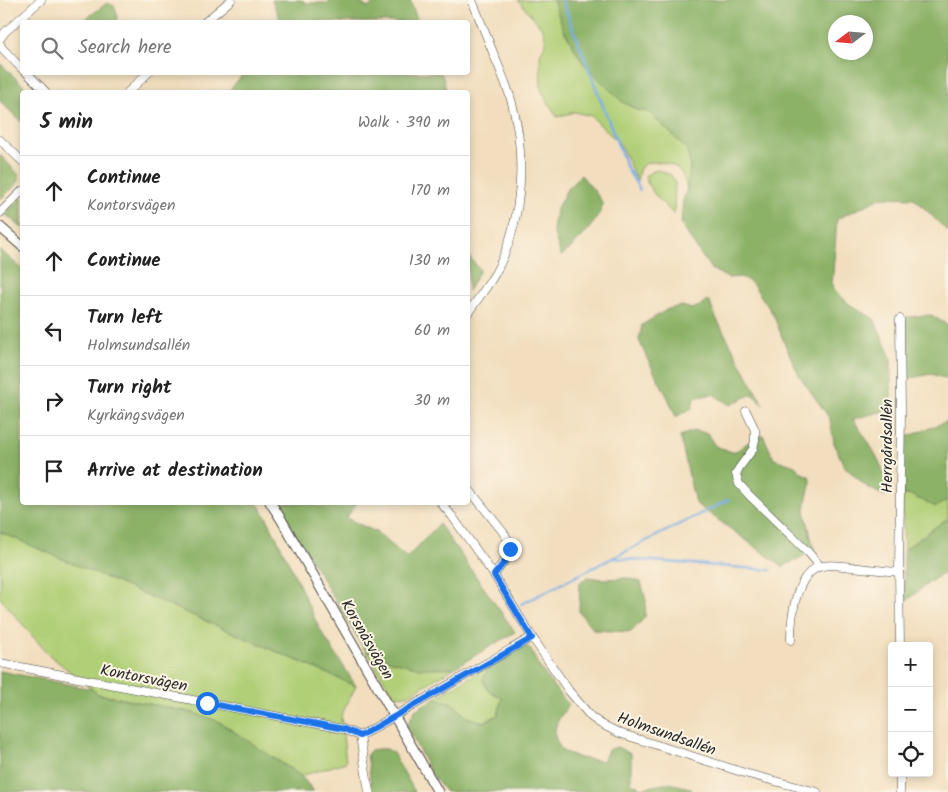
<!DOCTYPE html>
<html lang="en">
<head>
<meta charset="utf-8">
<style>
	:root { --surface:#fff; --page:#f2f2f2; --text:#222; --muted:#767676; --line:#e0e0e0 }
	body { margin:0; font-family:Kalam,sans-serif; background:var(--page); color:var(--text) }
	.controls { position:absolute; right:15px; bottom:15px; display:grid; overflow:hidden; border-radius:5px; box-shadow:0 2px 8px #0003 }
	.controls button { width:45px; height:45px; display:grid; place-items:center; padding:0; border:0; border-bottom:1px solid var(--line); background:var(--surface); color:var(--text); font:25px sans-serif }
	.compass { position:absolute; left:828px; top:15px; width:45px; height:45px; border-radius:50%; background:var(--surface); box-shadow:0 2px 8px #0003; rotate:254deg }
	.stop { position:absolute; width:15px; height:15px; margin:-11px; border:4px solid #1a73e8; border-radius:50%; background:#fff }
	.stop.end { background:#1a73e8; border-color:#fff; box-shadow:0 1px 5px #0008 }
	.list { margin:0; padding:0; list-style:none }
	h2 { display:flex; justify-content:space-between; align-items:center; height:65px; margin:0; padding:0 20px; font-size:21px }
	h2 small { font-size:16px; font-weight:400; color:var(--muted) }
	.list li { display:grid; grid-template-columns:32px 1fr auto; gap:15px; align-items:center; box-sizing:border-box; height:70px; padding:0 20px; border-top:1px solid var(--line) }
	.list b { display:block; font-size:19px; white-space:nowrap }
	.list p { margin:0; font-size:16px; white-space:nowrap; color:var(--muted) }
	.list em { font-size:16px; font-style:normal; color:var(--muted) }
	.icon { flex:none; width:28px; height:28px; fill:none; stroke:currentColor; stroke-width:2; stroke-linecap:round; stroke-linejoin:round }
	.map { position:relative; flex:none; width:948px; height:792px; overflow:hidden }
	.search { position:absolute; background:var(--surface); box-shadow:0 2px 8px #0003; left:20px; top:20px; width:450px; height:55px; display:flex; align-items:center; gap:12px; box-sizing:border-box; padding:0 18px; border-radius:5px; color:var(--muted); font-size:19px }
	.panel { position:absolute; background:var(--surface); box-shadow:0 2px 8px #0003; left:20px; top:90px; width:450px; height:415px; border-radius:5px }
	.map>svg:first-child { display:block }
	.green { fill:#b1cf77; stroke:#6e7d51 }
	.forest { fill:#8cb268; stroke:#5c6e4a; fill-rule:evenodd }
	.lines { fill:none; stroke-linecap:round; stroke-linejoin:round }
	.stream { stroke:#76ade5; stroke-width:2.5 }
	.minor-casing { stroke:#494641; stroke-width:9 }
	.tertiary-casing { stroke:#494641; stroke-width:11 }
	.minor { stroke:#fff; stroke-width:8 }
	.tertiary { stroke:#fff; stroke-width:9 }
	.route { stroke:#1a73e8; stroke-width:6 }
	.labels { text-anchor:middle; stroke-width:4; stroke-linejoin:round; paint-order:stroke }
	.street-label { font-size:16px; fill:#2b2b2b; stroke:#fcf5e5 }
</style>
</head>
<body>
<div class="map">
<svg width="948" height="792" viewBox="0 0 948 792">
	<rect width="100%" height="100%" fill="#fcf5e5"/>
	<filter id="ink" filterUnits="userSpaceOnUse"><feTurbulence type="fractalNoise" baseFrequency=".02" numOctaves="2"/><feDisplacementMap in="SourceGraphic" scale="10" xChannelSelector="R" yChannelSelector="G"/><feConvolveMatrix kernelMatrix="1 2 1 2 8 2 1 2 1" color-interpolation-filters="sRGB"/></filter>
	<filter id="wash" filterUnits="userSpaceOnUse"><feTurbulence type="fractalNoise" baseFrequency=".0096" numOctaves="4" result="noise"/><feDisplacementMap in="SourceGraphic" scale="20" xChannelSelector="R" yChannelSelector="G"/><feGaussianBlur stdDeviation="1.12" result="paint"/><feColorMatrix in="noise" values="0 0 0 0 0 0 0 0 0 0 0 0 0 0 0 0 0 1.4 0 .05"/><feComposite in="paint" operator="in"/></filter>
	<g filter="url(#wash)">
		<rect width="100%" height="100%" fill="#f2debe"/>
		<!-- green -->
		<g class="green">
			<path d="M518,0H553L564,30L583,63L621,101L637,110L648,112L676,138L688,151L690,169L687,189C685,182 683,173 677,168C669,162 650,159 642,166C638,170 638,176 637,181L620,144L591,116L574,112L557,117L541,90L540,55L546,42L543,29Z"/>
			<path d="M658,170L671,175L675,182L674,215C663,203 649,192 645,176L653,171Z"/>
			<path d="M902,495H911L918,499L945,502L948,500V518L904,550Z"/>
			<path d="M0,532L356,686L341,716L346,762L301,776L218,721L190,712L98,694L48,654L0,598Z"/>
			<path d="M366,652L373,653L392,661L454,668L408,695L395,696L393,694Z"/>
			<path d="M488,666V690L502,698L499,715L484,722L467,717L452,703L435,698Z"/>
		</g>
		<!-- forest -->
		<g class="forest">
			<path d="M272,0H302L306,3H327L330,0H358L359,2L368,8L376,0H410L418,22H281Z"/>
			<path d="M553,0H948V232L914,198L883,197L837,219L832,287L849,304L874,319L891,358V409L853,419C869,443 886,466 889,495H883L867,487L844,466L834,443L830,419L799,375L784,342L773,314L752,283L741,277L728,278L711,269L697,249L681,224L683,200L687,189L690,169L688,151L676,138L648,112L637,110L621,101L583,63L564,30ZM836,22H866V52H836Z"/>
			<path d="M107,3L114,6C116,11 119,17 116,22H82Z"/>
			<path d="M0,63L30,92H22V123L0,101Z"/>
			<path d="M245,72L441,73L444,80L446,92H228Z"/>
			<path d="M0,155L19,175V181L15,186L0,199Z"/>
			<path d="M581,175C586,181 601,198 602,203C604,216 572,249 561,256L553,230L556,210L567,189Z"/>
			<path d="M22,197V228L5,214Z"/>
			<path d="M0,250L22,269V502L257,503L267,518L290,565L319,628L356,686L0,532Z"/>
			<path d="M468,255L480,270L468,291Z"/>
			<path d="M709,300L714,314L764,406L752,394L730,405L713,394L694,398L692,408L676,417L668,398L646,356L639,340L642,325L668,309L682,306L692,309L700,306Z"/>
			<path d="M930,315L948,325V379L931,374L906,379L903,368L902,324L907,317Z"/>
			<path d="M948,421V499L936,507L911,495H902L904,438Z"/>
			<path d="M694,431L707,433L715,446L732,452L738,450L750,441L763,435L774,459L795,466L802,473L810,477L811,482L807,497L805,511L814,550L783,567L695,503L680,436Z"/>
			<path d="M277,503H308L321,507L330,503H357L346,518L376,532L407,558L439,524L515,632L454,668H420L392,661L373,653L366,652Z"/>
			<path d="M948,518V571C931,579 917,592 903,604L904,595V550Z"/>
			<path d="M587,577L602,579L627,578L641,582L646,601L645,617L631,632L594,630L579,612L580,583Z"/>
			<path d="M523,646L530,648L538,665L553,686L569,705C561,715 552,726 556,739C557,743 560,747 562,751L580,758L603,761L608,750L617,747L631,754V783L642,788L669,783L690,788L692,792H446L431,774L407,726L415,710L435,698L452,703L467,717L484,722L498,715L502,698L488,690L483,681L488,666Z"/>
			<path d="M0,671L92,689L98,694L190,712L218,721L301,776L313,790V792H0Z"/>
			<path d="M378,749H387L393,753L415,792H372L367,754L371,750Z"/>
		</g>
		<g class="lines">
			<!-- stream -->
			<g class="stream">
				<path d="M562,0L627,168L640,190"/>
				<path d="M613,558L771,570"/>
				<path d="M521,604L728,500"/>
			</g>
		</g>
	</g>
	<g filter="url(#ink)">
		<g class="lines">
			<defs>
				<g id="minor">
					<path d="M205,22L231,0"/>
					<path d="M0,39L5,32L41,0"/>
					<path d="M0,44L2,48L22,69"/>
					<path d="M26,72L46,92"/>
					<path d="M128,92L149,72"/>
					<path d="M0,140L22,161"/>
					<path d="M0,213L22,191"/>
					<path d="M468,313C478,298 491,283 499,266C523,218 526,154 512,103C508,88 502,74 496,60C488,40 480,20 472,0"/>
					<path d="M900,319L901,411L899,572L900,646"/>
					<path d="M746,411L755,430V440L753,449L739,468L736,474L739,484L750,496L808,552L820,566"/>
					<path d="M468,488L503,532L510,543V553L494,575"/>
					<path d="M440,502L452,516L494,575L532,637L569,691L591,717L601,724L619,733L748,774L817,792"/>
					<path d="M791,640C791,618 795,572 822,566C832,564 842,566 852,567C868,569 883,571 899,572"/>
					<path d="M0,663L343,729L360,736L532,637"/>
					<path d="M360,736L369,792"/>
					<path d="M900,792V773"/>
				</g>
				<g id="tertiary">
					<path d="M0,227L22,246"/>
					<path d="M270,502L281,519L438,792"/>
				</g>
			</defs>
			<!-- minor casing -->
			<use href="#minor" class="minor-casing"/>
			<!-- tertiary casing -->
			<use href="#tertiary" class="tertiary-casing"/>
			<!-- minor -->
			<use href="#minor" class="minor"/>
			<!-- tertiary -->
			<use href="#tertiary" class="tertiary"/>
		</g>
	</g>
	<g class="lines" filter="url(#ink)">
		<!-- route -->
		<path class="route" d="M207,703L344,729L360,736L532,638L494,575C500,567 509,559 510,549"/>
	</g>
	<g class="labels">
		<!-- street labels -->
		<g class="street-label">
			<text transform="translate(886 446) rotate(-90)" y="6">Herrgårdsallén</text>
			<text transform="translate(368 639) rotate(60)" y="6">Korsnäsvägen</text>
			<text transform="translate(144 677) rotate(11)" y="6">Kontorsvägen</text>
			<text transform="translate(667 733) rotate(19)" y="6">Holmsundsallén</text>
		</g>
	</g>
</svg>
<div class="controls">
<button>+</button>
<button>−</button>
<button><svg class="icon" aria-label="locate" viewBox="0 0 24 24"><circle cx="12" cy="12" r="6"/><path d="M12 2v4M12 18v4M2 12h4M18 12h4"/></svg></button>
</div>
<svg class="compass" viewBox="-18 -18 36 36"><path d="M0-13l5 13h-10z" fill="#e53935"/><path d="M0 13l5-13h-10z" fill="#767676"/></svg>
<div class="stop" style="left:207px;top:703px"></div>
<div class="stop end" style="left:510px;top:549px"></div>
<div class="search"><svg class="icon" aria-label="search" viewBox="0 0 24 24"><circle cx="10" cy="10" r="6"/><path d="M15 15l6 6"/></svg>Search here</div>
<section class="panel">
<h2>5 min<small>Walk · 390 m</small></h2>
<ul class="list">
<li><svg class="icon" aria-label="ahead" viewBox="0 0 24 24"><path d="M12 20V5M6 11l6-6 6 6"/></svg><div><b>Continue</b><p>Kontorsvägen</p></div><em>170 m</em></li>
<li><svg class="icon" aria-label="ahead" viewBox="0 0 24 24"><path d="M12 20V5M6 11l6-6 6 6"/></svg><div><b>Continue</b></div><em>130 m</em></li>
<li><svg class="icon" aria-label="left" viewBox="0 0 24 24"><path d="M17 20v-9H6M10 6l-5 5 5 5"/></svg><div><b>Turn left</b><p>Holmsundsallén</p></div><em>60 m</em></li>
<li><svg class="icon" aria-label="right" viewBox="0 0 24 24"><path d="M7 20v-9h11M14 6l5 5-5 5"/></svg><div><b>Turn right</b><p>Kyrkängsvägen</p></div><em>30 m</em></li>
<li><svg class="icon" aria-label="arrive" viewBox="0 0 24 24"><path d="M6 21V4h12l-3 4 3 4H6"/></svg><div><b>Arrive at destination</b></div></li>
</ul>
</section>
</div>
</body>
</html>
